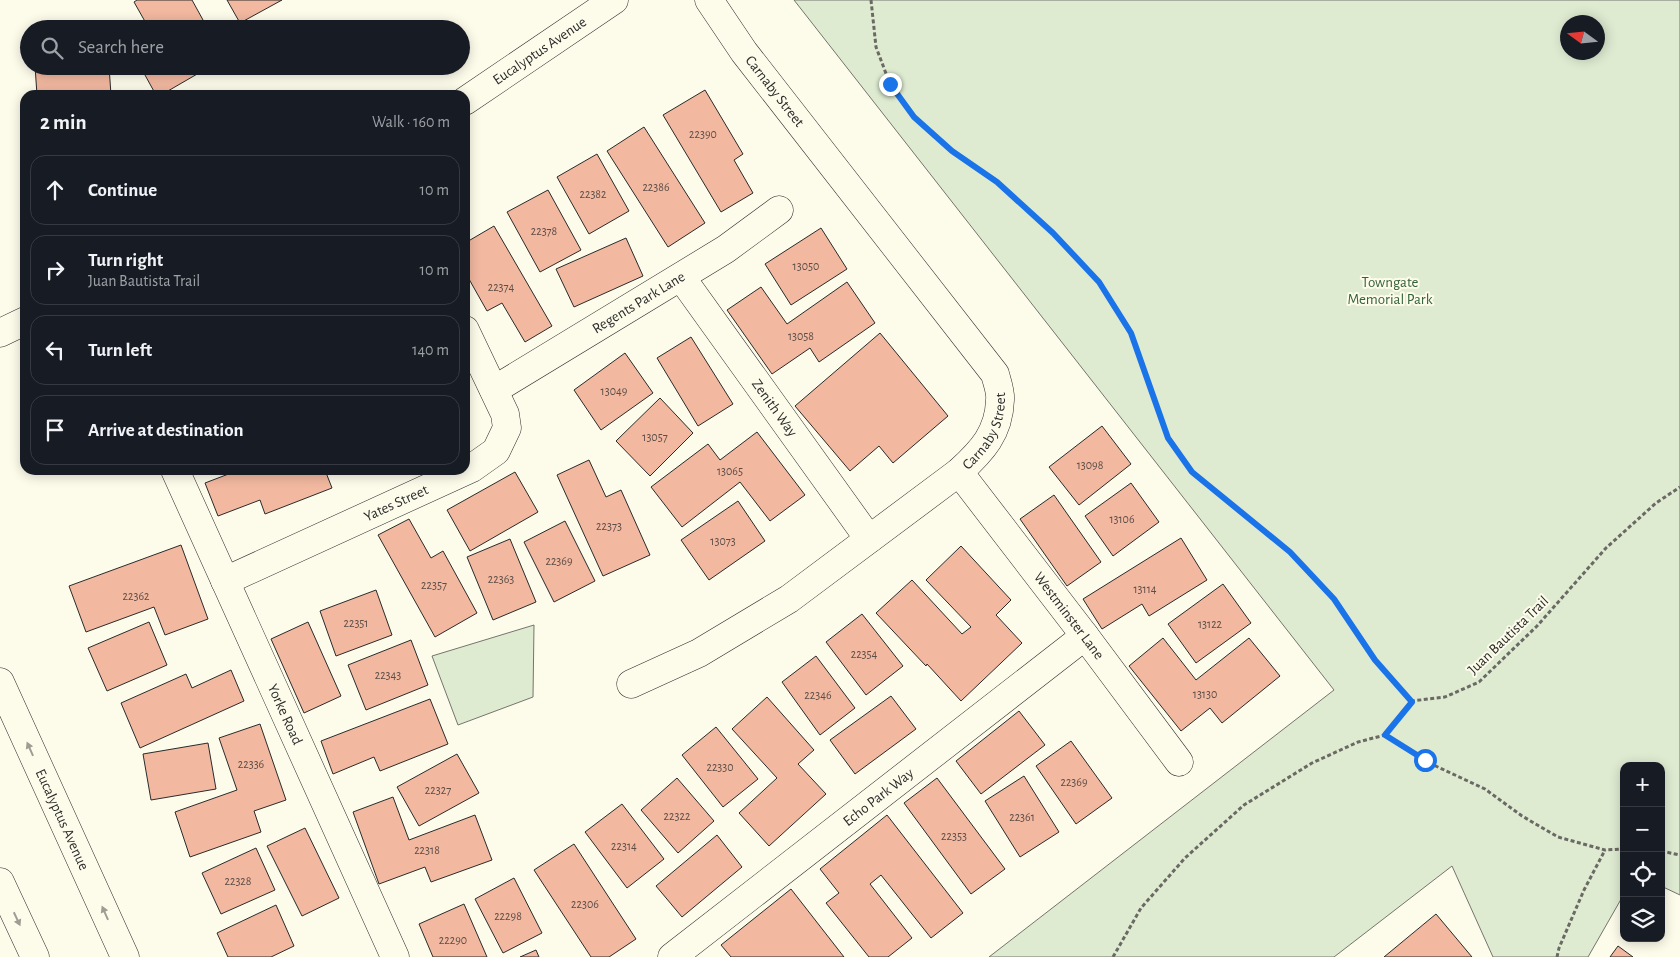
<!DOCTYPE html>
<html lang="en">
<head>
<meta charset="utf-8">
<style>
	:root { --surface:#171b24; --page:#242831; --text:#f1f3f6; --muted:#9ea1a6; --line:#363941 }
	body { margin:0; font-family:"Alegreya Sans",sans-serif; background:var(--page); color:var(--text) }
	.controls { position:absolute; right:15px; bottom:15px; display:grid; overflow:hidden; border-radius:10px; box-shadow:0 2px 12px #0003 }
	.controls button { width:45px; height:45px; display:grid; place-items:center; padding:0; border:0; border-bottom:1px solid var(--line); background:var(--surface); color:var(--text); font:25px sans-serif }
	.compass { position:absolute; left:1560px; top:15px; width:45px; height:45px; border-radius:50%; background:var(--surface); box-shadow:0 2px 12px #0003; rotate:285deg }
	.stop { position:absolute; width:15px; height:15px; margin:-11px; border:4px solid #1a73e8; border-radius:50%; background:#fff }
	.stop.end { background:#1a73e8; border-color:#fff; box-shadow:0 1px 5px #0008 }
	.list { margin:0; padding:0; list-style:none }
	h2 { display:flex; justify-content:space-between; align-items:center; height:65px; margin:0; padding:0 20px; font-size:21px }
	h2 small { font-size:16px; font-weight:400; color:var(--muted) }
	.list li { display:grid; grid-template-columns:32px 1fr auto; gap:15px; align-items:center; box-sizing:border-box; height:70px; margin:0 10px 10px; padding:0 10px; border:1px solid var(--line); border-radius:15px }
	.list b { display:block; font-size:19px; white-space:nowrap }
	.list p { margin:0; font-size:16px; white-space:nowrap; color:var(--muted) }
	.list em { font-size:16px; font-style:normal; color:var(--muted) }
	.icon { flex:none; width:28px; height:28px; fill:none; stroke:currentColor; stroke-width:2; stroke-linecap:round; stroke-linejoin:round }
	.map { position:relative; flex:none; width:1680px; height:957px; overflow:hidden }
	.search { position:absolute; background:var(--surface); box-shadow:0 2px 12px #0003; left:20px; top:20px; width:450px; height:55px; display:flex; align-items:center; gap:12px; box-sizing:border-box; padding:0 18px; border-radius:28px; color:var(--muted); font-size:19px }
	.panel { position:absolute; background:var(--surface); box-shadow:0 2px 12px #0003; left:20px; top:90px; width:450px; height:385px; border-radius:15px }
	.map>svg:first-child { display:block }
	.green { fill:#deebd1; stroke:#74746e; fill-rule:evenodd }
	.building { fill:#f2b8a0; stroke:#2b2b2b }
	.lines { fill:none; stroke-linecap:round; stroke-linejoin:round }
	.minor-casing { stroke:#2b2b2b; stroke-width:29 }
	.major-casing { stroke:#2b2b2b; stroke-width:29 }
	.path { stroke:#6a6964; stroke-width:3; stroke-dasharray:4 2.5; stroke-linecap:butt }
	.minor { stroke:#fdfbea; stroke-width:28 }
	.major { stroke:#fdfbea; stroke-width:28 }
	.oneway { fill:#9e9d94 }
	.route { stroke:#1a73e8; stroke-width:6 }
	.labels { text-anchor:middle; stroke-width:4; stroke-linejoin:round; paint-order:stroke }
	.number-label { font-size:12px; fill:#5d4e48 }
	.street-label { font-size:15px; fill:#2b2b2b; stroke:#fdfbea }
	.park-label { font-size:15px; fill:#34623c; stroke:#fdfbea }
</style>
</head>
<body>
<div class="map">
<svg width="1680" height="957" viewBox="0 0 1680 957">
	<rect width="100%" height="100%" fill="#fdfbea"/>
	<!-- green -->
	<g class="green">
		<path d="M794,0H1680V895L1661,886V766H1624V894L1588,957H1493L1452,866L1334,957H989L1334,690ZM1568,22H1598V52H1568Z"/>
		<path d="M534,625L533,697L458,725L432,656Z"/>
	</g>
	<!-- building -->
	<g class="building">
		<path d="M137,0H192L208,29H141L147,25L134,2Z"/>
		<path d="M227,0H282L240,23Z"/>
		<path d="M35,66H109L111,95H37Z"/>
		<path d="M140,66H211L161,95H156Z"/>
		<path d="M705,90L743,154L734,160L753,193L721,212L663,115Z"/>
		<path d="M644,127L705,223L668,247L607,151Z"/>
		<path d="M597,154L629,211L589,234L557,177Z"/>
		<path d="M548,190L581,250L540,272L507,212Z"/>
		<path d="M494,226L552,326L525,342L502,303L487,311L465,272V243Z"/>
		<path d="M821,228L847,269L791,305L765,264Z"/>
		<path d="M626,238L643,276L574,307L556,269Z"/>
		<path d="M847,282L875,323L819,362L810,348L772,374L727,310L761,287L787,324Z"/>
		<path d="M880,333L948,416L893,463L879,446L850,471L795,406Z"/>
		<path d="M691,337L733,404L698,426L657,358Z"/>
		<path d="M625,353L653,393L601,430L574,390Z"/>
		<path d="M660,398L693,433L650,476L616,441Z"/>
		<path d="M1102,426L1131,464L1079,505L1049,467Z"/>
		<path d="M757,432L805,495L770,521L740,482L682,527L651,487L708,444L720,460Z"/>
		<path d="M589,460L606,497L621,490L650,555L603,576L557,475Z"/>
		<path d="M239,470H325L332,488L265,514L260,500L218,516L205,483Z"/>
		<path d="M515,472L538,512L470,551L447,510Z"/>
		<path d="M1131,483L1159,522L1113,556L1085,516Z"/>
		<path d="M1054,495L1101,562L1067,586L1020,519Z"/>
		<path d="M738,501L765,541L709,580L681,540Z"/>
		<path d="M409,519L431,558L443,551L477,613L435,637L378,535Z"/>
		<path d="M565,521L595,581L554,602L524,542Z"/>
		<path d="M1181,538L1207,580L1149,616L1142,604L1102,629L1083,599Z"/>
		<path d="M510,539L536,602L493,620L467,557Z"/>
		<path d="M181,545L208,619L165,635L154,607L86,632L69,586Z"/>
		<path d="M961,546L1011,600L996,615L1022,643L961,701L927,664L926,666L876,613L912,580L962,634L971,627L926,580Z"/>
		<path d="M1223,584L1251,623L1196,663L1168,624Z"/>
		<path d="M376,590L392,635L336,656L320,611Z"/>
		<path d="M862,614L903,666L866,695L826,642Z"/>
		<path d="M149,622L167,665L107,691L88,648Z"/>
		<path d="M308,622L341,696L304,713L271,639Z"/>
		<path d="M1163,638L1196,680L1249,638L1280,676L1222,723L1210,708L1181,731L1129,666Z"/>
		<path d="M411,640L428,685L366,710L348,665Z"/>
		<path d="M816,656L855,708L820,735L782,682Z"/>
		<path d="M231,670L244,701L140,748L121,703L186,674L192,688Z"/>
		<path d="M891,696L916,729L855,774L830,740Z"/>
		<path d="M767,697L814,750L798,764L826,794L769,846L739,813L777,778L732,729Z"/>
		<path d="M430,699L448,744L380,771L374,757L333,774L321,741Z"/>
		<path d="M1019,711L1045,745L981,794L956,761Z"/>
		<path d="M260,724L286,800L254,811L261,832L190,857L175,812L237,790L219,738Z"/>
		<path d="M716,727L758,779L723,807L682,755Z"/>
		<path d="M1071,741L1112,798L1076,824L1036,766Z"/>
		<path d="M208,743L216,789L151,800L143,754Z"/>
		<path d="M457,754L479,793L419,826L397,787Z"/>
		<path d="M1024,776L1059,832L1020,857L985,801Z"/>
		<path d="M677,778L714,821L678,853L641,810Z"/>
		<path d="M937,778L1005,869L971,894L904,803Z"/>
		<path d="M393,797L409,840L475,815L492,860L431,882L425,867L379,884L353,812Z"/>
		<path d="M622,804L664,859L627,888L585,832Z"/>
		<path d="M887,815L963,913L931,938L881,875L870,884L912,938L888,957H869L826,903L839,893L820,869Z"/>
		<path d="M305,828L339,898L302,916L267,846Z"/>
		<path d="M717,835L742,867L682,917L656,886Z"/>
		<path d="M574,844L636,939L609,957H591L534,870Z"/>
		<path d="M256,848L275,890L221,914L202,873Z"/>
		<path d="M514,878L542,933L503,953L475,899Z"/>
		<path d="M791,889L844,957H731L721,945Z"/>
		<path d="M464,904L487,957H433L419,924Z"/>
		<path d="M276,905L294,946L271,957H228L217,933Z"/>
		<path d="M1436,914L1472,957H1384Z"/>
		<path d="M1618,946L1633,957H1610Z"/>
		<path d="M536,950L539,957H520Z"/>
	</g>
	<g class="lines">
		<defs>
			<g id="minor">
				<path id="s1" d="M465,101L614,0"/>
				<path id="s2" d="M681,277L869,539"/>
				<path d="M0,333L25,321"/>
				<path id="s3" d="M494,390L726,249L779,210"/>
				<path id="s4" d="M175,470L395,957"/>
				<path id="s5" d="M959,472L1085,636L1179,762"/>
				<path id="s6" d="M225,581L472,468L496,451L507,428L505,414L465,330"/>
				<path id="s7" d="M631,684L699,653L789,599L959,472C982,451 999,433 1000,400C1001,392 997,382 995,374L744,52L709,0"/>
				<path id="s8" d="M672,957L1085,636"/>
			</g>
			<g id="major">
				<path id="s9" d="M0,682L125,957"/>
				<path d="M0,882L35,957"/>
			</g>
		</defs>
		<!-- minor casing -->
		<use href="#minor" class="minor-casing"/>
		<!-- major casing -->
		<use href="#major" class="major-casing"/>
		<!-- path -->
		<g class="path">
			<path d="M871,0L876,47L890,84L914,117L952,151L997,182L1053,233L1099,282L1131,333L1168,439L1192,473L1290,552L1334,599L1375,660L1412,701"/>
			<path d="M1385,735L1425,761L1485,789L1522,816L1558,837L1605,850L1624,849"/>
			<path d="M1661,851L1680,855"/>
			<path d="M1113,957L1141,908L1185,858L1244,805L1312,763L1358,742L1385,735L1412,701L1445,697L1479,682L1537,626L1606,548L1656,503L1680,487"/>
			<path d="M1557,957L1559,948L1584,890L1605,850"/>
		</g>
		<!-- minor -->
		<use href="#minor" class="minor"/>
		<!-- major -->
		<use href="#major" class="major"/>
	</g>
	<!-- one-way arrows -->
	<defs><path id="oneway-solid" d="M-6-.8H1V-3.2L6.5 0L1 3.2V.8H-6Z" transform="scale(1.25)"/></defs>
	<g class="oneway">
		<use href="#oneway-solid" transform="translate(30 749) rotate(-114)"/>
		<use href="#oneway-solid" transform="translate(105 913) rotate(-114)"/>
		<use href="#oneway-solid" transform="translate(17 919) rotate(65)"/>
	</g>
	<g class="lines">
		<!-- route -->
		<path class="route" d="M890,84L914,117L952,151L997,182L1053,233L1099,282L1131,333L1168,438L1192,472L1290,552L1334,599L1375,660L1412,702L1385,735L1425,760"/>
	</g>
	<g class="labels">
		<!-- number labels -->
		<g class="number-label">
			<text x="703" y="138">22390</text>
			<text x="656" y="191">22386</text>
			<text x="593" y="198">22382</text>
			<text x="544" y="235">22378</text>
			<text x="806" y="270">13050</text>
			<text x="501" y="291">22374</text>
			<text x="801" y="340">13058</text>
			<text x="614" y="395">13049</text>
			<text x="655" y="441">13057</text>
			<text x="1090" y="469">13098</text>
			<text x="730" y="475">13065</text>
			<text x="1122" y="523">13106</text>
			<text x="609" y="530">22373</text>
			<text x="723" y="545">13073</text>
			<text x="559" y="565">22369</text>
			<text x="501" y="583">22363</text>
			<text x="434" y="589">22357</text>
			<text x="1145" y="593">13114</text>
			<text x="136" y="600">22362</text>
			<text x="356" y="627">22351</text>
			<text x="1210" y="628">13122</text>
			<text x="864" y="658">22354</text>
			<text x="388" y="679">22343</text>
			<text x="1205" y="698">13130</text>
			<text x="818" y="699">22346</text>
			<text x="251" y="768">22336</text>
			<text x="720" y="771">22330</text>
			<text x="1074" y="786">22369</text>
			<text x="438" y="794">22327</text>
			<text x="677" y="820">22322</text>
			<text x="1022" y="821">22361</text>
			<text x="954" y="840">22353</text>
			<text x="624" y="850">22314</text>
			<text x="427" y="854">22318</text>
			<text x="238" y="885">22328</text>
			<text x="585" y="908">22306</text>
			<text x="508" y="920">22298</text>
			<text x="453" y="944">22290</text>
		</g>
		<!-- street labels -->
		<g class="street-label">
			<text dy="5" stroke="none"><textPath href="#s1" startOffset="90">Eucalyptus Avenue</textPath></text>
			<text transform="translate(775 91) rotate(52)" y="5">Carnaby Street</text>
			<text dy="5" stroke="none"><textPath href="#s3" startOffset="169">Regents Park Lane</textPath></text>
			<text dy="5" stroke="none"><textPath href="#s2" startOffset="161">Zenith Way</textPath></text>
			<text dy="5" stroke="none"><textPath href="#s7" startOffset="442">Carnaby Street</textPath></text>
			<text dy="5" stroke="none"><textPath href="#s6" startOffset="188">Yates Street</textPath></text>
			<text dy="5" stroke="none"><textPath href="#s5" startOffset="181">Westminster Lane</textPath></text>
			<text transform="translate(1508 635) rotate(-44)" y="5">Juan Bautista Trail</text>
			<text dy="5" stroke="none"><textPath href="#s4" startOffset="268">Yorke Road</textPath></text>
			<text dy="5" stroke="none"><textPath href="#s8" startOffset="261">Echo Park Way</textPath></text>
			<text dy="5" stroke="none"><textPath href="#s9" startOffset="151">Eucalyptus Avenue</textPath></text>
		</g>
		<!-- park labels -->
		<g class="park-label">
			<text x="1390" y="287">Towngate<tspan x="1390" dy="17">Memorial Park</tspan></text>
		</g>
	</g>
</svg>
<div class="controls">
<button>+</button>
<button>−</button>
<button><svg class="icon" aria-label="locate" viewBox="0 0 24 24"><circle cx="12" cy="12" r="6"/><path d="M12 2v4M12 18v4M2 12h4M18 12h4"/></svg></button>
<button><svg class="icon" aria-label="layers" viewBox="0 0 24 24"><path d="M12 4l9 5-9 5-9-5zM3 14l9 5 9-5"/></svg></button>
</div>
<svg class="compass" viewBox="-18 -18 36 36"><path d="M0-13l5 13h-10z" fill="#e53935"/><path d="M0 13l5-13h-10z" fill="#9ea1a6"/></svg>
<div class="stop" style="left:1425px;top:760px"></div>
<div class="stop end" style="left:890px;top:84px"></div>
<div class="search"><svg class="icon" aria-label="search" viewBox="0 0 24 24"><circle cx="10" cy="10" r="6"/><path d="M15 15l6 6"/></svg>Search here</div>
<section class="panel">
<h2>2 min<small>Walk · 160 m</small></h2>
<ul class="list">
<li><svg class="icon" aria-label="ahead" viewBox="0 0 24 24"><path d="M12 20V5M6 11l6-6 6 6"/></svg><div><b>Continue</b></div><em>10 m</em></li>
<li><svg class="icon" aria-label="right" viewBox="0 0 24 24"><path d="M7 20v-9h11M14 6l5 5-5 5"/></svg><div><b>Turn right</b><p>Juan Bautista Trail</p></div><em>10 m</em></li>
<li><svg class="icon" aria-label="left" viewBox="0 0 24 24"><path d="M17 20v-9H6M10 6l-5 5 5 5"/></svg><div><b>Turn left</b></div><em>140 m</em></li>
<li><svg class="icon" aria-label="arrive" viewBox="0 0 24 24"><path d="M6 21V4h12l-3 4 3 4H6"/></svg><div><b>Arrive at destination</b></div></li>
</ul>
</section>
</div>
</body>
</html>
